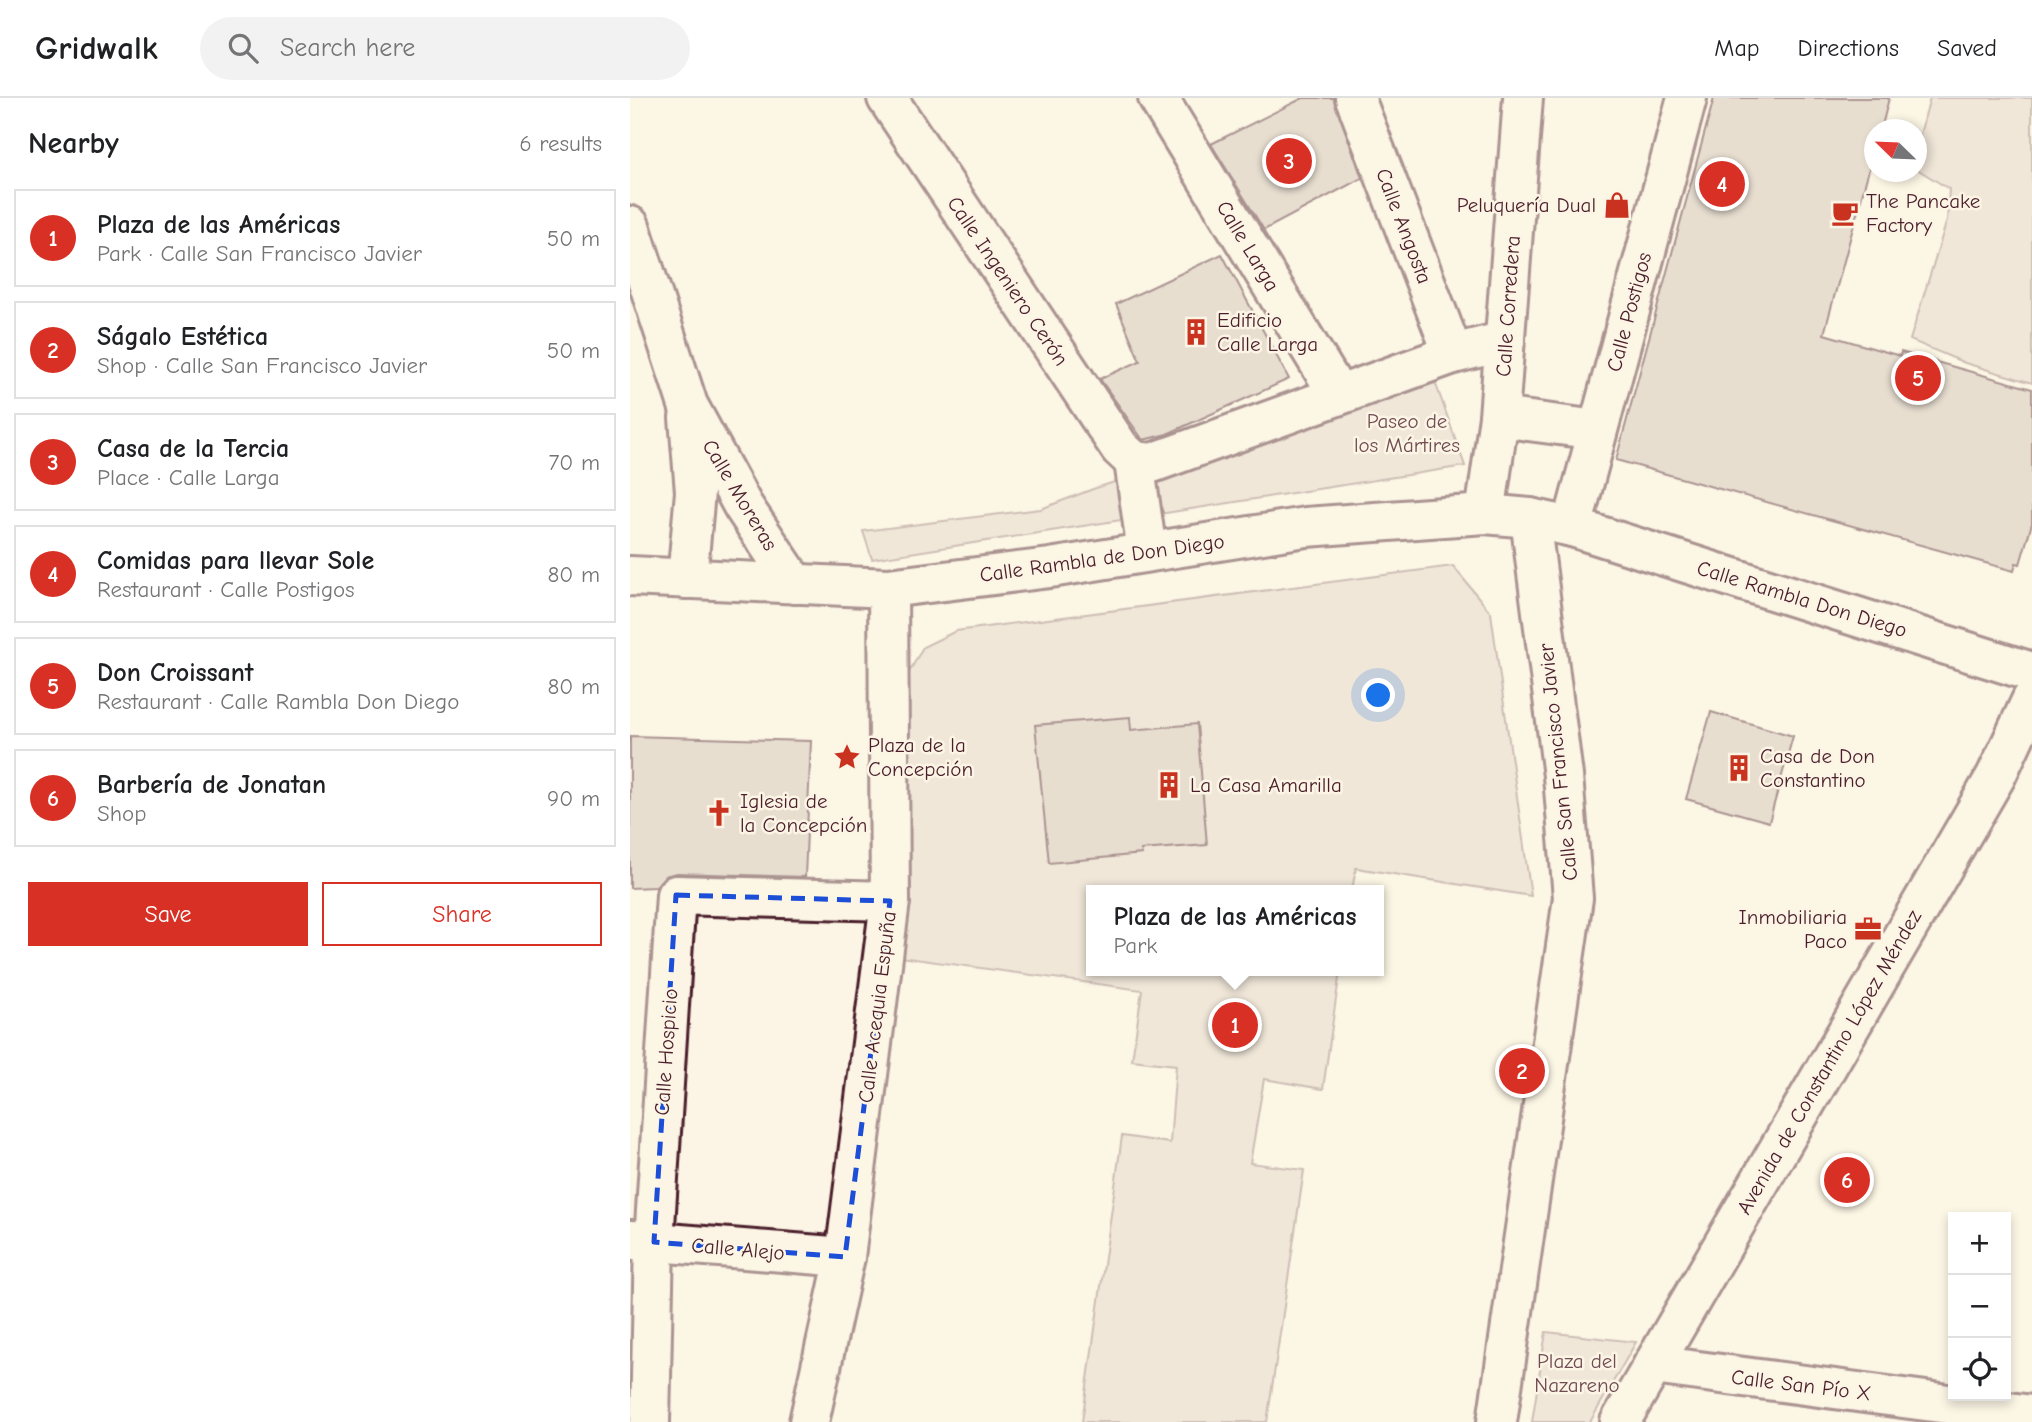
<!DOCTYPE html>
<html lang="en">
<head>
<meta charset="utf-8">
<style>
	:root { --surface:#fff; --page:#f2f2f2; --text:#202124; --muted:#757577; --line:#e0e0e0; --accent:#d93025 }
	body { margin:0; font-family:"Comic Neue",sans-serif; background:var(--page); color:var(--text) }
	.controls { position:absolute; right:21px; bottom:21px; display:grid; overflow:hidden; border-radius:0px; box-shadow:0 4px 10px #0003 }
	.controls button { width:63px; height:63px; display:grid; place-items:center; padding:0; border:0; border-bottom:2px solid var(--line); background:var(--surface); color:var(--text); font:35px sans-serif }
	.compass { position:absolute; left:1234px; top:21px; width:63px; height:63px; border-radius:50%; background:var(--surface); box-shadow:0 4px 10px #0003; rotate:293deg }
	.you { position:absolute; left:749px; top:598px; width:24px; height:24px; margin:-18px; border:5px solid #fff; border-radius:50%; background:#1a73e8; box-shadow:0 0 0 10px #1a73e833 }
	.badge { display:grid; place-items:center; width:46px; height:46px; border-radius:50%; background:var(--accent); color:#fff; font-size:23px; font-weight:700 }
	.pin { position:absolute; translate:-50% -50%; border:4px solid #fff; box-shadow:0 2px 7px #0006 }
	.popup { position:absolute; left:456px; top:787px; width:298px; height:91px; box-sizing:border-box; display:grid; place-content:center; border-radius:0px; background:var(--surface); filter:drop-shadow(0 2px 5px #0005); font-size:23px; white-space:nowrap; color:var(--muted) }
	.popup b { font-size:26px; color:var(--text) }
	.popup::after { content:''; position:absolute; left:50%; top:100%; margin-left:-14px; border:14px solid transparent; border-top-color:var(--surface) }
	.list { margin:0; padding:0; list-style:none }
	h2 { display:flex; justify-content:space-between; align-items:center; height:91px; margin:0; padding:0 28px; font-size:30px }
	h2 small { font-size:23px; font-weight:400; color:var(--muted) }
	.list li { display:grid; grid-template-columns:46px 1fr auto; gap:21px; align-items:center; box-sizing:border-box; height:98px; margin:0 14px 14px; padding:0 14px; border:2px solid var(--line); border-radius:0px }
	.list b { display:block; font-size:26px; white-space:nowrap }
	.list p { margin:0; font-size:23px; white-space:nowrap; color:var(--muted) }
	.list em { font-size:23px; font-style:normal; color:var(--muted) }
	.actions { display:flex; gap:14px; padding:21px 28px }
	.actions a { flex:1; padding:16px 0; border:2px solid var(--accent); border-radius:0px; text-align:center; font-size:24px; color:var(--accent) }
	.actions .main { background:var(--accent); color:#fff }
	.icon { flex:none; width:38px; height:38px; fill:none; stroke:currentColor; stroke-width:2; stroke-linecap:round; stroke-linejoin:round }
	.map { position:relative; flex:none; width:1402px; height:1324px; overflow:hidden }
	header { display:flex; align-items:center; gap:42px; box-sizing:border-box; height:98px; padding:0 35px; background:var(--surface); border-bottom:2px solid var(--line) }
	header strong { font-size:33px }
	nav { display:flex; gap:38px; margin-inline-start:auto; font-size:24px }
	.search { width:490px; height:63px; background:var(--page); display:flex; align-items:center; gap:18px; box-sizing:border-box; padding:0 24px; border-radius:38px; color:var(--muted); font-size:26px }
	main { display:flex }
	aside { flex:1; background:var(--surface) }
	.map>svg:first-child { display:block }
	.green { fill:#e2d5ca; stroke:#967a7a; stroke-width:2 }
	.building { fill:#cfc0b7; stroke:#4a1f2b; stroke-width:2 }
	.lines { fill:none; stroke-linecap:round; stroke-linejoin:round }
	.pedestrian-casing { stroke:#4a1f2b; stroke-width:44 }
	.minor-casing { stroke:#4a1f2b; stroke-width:44 }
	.primary-casing { stroke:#4a1f2b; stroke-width:44 }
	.pedestrian { stroke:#fcf5e5; stroke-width:38 }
	.minor { stroke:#fcf5e5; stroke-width:38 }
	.primary { stroke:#fcf5e5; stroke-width:38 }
	.marked { fill:none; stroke:#1d4ed8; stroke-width:5; stroke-dasharray:14 9; stroke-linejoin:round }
	.labels { text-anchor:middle; stroke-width:5; stroke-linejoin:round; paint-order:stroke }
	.poi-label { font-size:21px; fill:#4a1f2b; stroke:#fcf5e5; text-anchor:start }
	.street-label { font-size:21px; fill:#4a1f2b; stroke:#fcf5e5 }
	.park-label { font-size:21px; fill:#704c53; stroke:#fcf5e5 }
</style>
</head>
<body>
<header>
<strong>Gridwalk</strong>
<div class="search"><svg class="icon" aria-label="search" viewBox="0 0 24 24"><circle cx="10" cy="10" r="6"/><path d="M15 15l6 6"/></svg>Search here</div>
<nav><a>Map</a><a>Directions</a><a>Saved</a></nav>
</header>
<main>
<aside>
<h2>Nearby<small>6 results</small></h2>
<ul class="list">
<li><span class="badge">1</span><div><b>Plaza de las Américas</b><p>Park · Calle San Francisco Javier</p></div><em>50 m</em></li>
<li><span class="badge">2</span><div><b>Ságalo Estética</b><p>Shop · Calle San Francisco Javier</p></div><em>50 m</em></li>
<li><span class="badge">3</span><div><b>Casa de la Tercia</b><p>Place · Calle Larga</p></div><em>70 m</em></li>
<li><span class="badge">4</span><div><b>Comidas para llevar Sole</b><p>Restaurant · Calle Postigos</p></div><em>80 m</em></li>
<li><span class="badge">5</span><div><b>Don Croissant</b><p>Restaurant · Calle Rambla Don Diego</p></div><em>80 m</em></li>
<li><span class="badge">6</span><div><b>Barbería de Jonatan</b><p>Shop</p></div><em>90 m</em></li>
</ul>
<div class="actions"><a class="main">Save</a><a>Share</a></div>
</aside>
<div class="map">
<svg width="1402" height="1324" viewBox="0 0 1402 1324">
	<rect width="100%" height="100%" fill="#fcf5e5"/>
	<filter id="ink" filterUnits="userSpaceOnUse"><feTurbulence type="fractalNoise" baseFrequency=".0143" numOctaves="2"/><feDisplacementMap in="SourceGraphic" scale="14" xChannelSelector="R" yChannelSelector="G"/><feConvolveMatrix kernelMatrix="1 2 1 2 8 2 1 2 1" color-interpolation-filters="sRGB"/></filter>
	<g filter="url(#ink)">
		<!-- green -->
		<g class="green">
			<path d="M1300,0H1402V285L1335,265L1280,242L1317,122L1319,91L1287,71V47Z"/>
			<path d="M804,281L835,368L242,461L233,433L411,411L463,391Z"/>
			<path d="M823,468L861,515L901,798L726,770L722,792H462V873H710L693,991L634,981L620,1065L674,1072L637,1324H452L492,1038L540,1045L546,967L502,962L512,892L270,859L276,580L293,549L326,533Z"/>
			<path d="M916,1234L1006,1244L960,1324H902Z"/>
		</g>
		<!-- building -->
		<g class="building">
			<path d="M673,0H704L732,80L634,132L581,46Z"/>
			<path d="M1084,0H1259L1251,32H1244V53L1194,236L1270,258L1271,254L1402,291V425L1390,466L1386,465L1384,473L986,362Z"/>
			<path d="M592,156L659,281L537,336L513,342L470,281L510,263L486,206Z"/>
			<path d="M1081,614L1163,638L1139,724L1056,701Z"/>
			<path d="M500,619L501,632L567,626L577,747L511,752L512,756L419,765L405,627Z"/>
			<path d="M0,638L181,643L175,779L47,775L35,778L26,789L0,790Z"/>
		</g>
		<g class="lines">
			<defs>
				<g id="pedestrian">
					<path d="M528,0L708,296"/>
					<path d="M725,0L823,256"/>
					<path d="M504,363L517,454"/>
				</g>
				<g id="minor">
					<path d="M257,0L490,350L504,363L522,365L823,256L875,243"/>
					<path d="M0,128L58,307L113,408L165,486"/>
					<path d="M869,319L967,332"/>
					<path d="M855,416L869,319L893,0"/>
					<path d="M942,429L1057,0"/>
					<path d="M0,478L258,490L420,470L676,429L855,416L900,420L942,429L1402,574"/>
					<path d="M57,481L65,394L59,320"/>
					<path d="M0,1142L215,1159"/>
					<path d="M1023,1267L1402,1317"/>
					<path d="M20,1324L24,1144L46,797L260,803"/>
					<path d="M179,1324L215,1159L260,803L258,490"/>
					<path d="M867,1324L943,800L933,678L900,420"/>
				</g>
				<path id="primary" d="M990,1324L1366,678L1402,601"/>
			</defs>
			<!-- pedestrian casing -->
			<use href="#pedestrian" class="pedestrian-casing"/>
			<!-- minor casing -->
			<use href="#minor" class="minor-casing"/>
			<!-- primary casing -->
			<use href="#primary" class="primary-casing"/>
			<!-- pedestrian -->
			<use href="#pedestrian" class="pedestrian"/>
			<!-- minor -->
			<use href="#minor" class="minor"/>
			<!-- primary -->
			<use href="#primary" class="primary"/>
		</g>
	</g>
	<!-- marked area -->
	<path d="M0 0H1402V1324H0ZM46,797L260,803L215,1159L24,1144Z" fill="#fcf5e5" fill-opacity=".55" fill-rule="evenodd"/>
	<path class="marked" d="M46,797L260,803L215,1159L24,1144Z"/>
	<!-- icons -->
	<defs>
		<symbol id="shop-bare" viewBox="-9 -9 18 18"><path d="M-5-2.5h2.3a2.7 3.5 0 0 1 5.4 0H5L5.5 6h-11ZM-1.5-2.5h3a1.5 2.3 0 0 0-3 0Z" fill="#c8321e" stroke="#fcf5e5" stroke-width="2.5" paint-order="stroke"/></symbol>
		<symbol id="cafe-bare" viewBox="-9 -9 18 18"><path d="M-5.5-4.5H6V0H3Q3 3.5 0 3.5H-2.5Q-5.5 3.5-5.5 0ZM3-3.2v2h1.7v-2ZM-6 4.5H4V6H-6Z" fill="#c8321e" stroke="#fcf5e5" stroke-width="2.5" paint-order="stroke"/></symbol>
		<symbol id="building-bare" viewBox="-9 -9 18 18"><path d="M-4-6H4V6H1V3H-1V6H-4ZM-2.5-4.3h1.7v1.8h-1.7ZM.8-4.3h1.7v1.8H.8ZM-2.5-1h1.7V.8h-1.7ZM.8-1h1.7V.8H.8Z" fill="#c8321e" stroke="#fcf5e5" stroke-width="2.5" paint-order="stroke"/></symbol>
		<symbol id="sight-bare" viewBox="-9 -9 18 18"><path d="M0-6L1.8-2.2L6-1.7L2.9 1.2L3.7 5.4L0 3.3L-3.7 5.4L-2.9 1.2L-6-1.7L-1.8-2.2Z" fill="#c8321e" stroke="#fcf5e5" stroke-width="2.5" paint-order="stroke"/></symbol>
		<symbol id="church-bare" viewBox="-9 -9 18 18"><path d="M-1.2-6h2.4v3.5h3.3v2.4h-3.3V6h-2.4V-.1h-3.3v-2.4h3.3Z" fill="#c8321e" stroke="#fcf5e5" stroke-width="2.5" paint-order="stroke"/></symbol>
		<symbol id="office-bare" viewBox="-9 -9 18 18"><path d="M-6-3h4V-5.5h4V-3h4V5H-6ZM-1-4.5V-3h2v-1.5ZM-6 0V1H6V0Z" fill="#c8321e" stroke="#fcf5e5" stroke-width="2.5" paint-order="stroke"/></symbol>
	</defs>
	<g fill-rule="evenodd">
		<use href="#shop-bare" x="968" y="88" width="38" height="38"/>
		<use href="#cafe-bare" x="1196" y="96" width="38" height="38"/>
		<use href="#building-bare" x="547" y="215" width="38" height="38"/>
		<use href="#sight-bare" x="198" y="640" width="38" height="38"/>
		<use href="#building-bare" x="1090" y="651" width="38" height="38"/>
		<use href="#building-bare" x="520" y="668" width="38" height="38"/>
		<use href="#church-bare" x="70" y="696" width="38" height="38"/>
		<use href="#office-bare" x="1219" y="812" width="38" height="38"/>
	</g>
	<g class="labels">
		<!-- poi labels -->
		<g class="poi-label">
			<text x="1236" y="110">The Pancake<tspan x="1236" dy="24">Factory</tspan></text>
			<text x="966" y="114" text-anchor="end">Peluquería Dual</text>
			<text x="587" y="229">Edificio<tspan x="587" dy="24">Calle Larga</tspan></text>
			<text x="238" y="654">Plaza de la<tspan x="238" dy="24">Concepción</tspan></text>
			<text x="1130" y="665">Casa de Don<tspan x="1130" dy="24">Constantino</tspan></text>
			<text x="560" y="694">La Casa Amarilla</text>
			<text x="110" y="710">Iglesia de<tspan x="110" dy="24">la Concepción</tspan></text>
			<text x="1217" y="826" text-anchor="end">Inmobiliaria<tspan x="1217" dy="24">Paco</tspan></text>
		</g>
		<!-- street labels -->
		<g class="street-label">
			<text transform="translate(774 128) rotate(69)" y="7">Calle Angosta</text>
			<text transform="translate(618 148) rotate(59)" y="7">Calle Larga</text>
			<text transform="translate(378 183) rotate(56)" y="7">Calle Ingeniero Cerón</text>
			<text transform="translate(878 208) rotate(-86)" y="7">Calle Corredera</text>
			<text transform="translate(999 214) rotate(-75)" y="7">Calle Postigos</text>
			<text transform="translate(110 397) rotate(59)" y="7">Calle Moreras</text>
			<text transform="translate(472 460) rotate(-8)" y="7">Calle Rambla de Don Diego</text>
			<text transform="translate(1172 501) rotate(17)" y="7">Calle Rambla Don Diego</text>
			<text transform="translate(928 664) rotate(-96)" y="7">Calle San Francisco Javier</text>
			<text transform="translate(247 909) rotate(-83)" y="7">Calle Acequia Espuña</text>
			<text transform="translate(36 954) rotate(-86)" y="7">Calle Hospicio</text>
			<text transform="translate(1199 964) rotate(-60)" y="7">Avenida de Constantino López Méndez</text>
			<text transform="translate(108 1151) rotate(5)" y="7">Calle Alejo</text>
			<text transform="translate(1171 1287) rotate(7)" y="7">Calle San Pío X</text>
		</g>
		<!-- park labels -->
		<g class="park-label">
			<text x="777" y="330">Paseo de<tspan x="777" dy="24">los Mártires</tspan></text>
			<text x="947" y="1270">Plaza del<tspan x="947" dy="24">Nazareno</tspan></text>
		</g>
	</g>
</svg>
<div class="controls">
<button>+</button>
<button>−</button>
<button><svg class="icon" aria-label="locate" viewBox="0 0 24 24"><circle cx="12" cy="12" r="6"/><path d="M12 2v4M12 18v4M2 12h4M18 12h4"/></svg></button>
</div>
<svg class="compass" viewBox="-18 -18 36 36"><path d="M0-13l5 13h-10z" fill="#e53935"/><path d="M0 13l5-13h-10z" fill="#757577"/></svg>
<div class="you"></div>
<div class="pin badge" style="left:605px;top:927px">1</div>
<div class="popup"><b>Plaza de las Américas</b>Park</div>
<div class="pin badge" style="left:892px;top:973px">2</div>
<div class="pin badge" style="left:659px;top:63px">3</div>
<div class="pin badge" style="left:1092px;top:86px">4</div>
<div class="pin badge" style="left:1288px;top:280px">5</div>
<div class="pin badge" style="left:1217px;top:1082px">6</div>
</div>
</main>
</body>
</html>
